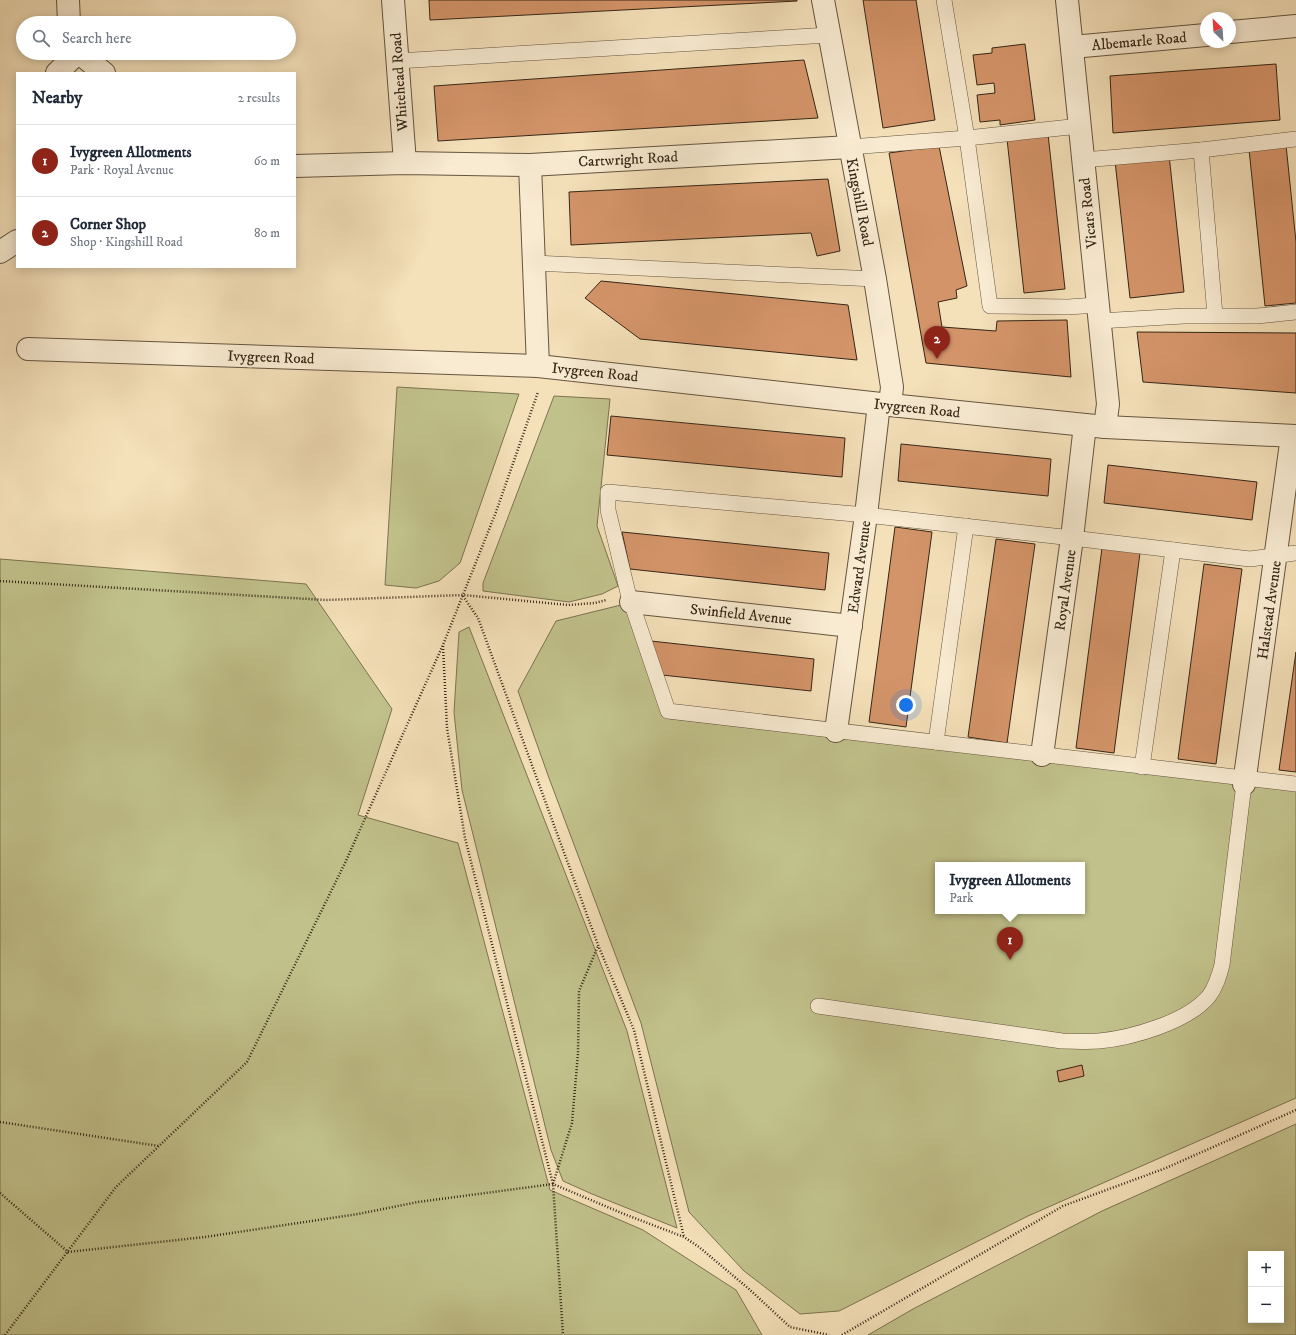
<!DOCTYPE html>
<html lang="en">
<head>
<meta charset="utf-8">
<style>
	:root { --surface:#fff; --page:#f2f2f3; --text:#1f2937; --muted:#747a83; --line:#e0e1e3; --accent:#8f2418 }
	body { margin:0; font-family:"IM FELL DW Pica",serif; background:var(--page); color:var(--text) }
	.controls { position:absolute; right:12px; bottom:12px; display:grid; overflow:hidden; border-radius:0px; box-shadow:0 2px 10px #0003 }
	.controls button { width:36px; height:36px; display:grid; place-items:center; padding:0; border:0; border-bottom:1px solid var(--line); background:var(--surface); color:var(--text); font:20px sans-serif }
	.compass { position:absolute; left:1200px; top:12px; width:36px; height:36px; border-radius:50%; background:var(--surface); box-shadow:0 2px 10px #0003; rotate:335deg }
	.you { position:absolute; left:906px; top:705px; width:14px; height:14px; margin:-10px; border:3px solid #fff; border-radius:50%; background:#1a73e8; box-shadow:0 0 0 6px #1a73e833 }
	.badge { display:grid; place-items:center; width:26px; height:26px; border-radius:50%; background:var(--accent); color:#fff; font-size:13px; font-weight:700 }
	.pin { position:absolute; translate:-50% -33px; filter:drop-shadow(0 1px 2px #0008) }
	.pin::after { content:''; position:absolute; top:21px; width:14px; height:12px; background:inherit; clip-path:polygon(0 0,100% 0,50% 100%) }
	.popup { position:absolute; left:935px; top:862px; width:150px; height:52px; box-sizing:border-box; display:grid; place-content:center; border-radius:0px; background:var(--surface); filter:drop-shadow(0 1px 3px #0005); font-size:13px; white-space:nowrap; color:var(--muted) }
	.popup b { font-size:15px; color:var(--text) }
	.popup::after { content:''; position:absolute; left:50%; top:100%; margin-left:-8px; border:8px solid transparent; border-top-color:var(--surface) }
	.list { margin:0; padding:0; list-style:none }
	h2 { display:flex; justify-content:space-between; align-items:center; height:52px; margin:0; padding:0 16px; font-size:17px }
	h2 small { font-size:13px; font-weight:400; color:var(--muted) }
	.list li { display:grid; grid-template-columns:26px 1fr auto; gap:12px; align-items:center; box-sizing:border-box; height:72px; padding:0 16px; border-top:1px solid var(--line) }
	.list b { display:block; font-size:15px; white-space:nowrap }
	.list p { margin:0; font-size:13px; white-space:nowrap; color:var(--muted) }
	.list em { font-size:13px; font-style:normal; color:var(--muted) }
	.icon { flex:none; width:22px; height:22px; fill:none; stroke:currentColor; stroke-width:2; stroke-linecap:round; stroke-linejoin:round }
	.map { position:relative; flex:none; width:1296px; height:1335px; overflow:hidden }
	.search { position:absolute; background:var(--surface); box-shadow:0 2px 10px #0003; left:16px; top:16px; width:280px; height:44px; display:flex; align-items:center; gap:10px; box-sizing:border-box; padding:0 14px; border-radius:22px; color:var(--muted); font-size:15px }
	.panel { position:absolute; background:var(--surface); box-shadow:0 2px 10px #0003; left:16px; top:72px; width:280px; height:196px; border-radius:0px }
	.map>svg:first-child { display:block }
	.green { fill:#c1c18b; stroke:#7b7450; fill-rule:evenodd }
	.building { fill:#d49469; stroke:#352616 }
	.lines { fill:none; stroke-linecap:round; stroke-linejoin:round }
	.service-casing { stroke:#65543f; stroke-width:16 }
	.minor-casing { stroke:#65543f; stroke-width:24 }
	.path { stroke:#352616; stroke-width:2.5; stroke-dasharray:1 2; stroke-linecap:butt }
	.service { stroke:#f8ebd2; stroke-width:15 }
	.minor { stroke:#f8ebd2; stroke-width:22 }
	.labels { text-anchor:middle; stroke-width:4; stroke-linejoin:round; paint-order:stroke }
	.street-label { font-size:15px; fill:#352616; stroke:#f8ebd2 }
</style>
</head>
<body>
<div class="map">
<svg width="1296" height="1335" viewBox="0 0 1296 1335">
	<rect width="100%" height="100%" fill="#f4e0b9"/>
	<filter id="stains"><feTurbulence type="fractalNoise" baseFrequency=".005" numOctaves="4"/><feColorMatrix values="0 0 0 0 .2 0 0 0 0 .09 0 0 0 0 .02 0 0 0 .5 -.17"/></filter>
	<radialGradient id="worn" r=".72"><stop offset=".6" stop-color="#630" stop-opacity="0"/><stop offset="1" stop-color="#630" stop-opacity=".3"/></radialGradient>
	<!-- green -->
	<g class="green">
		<path d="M397,387L519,394L460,563L439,581L416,588L385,585Z"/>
		<path d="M554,396L610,399L597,526L618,586L602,594L569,602L483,591V583Z"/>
		<path d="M0,559L306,584L392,709L358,815L458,843L550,1190L643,1230L736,1290L762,1335H0Z"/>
		<path d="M625,604L665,718L1296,790V1098L1028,1216L839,1311L800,1314L744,1271L689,1212L641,1023L549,778L518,691L556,621ZM938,865H1082V911H938Z"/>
		<path d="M469,627L627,1031L677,1228L592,1194L563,1181L551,1150L462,790L454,712L459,632Z"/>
		<path d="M1296,1124V1335H868L913,1309L1102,1211ZM1251,1254H1281V1320H1251Z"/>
	</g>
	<!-- building -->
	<g class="building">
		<path d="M429,0H797V1L430,20Z"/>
		<path d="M863,0H916L935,120L883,128Z"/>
		<path d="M1025,44L1035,120L1000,125V120L980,122L977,95L995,93L994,83L977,85L973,55L992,53V48Z"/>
		<path d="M804,60L818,118L438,141L434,86Z"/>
		<path d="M1276,64L1280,120L1113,133L1110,76Z"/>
		<path d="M1048,134L1065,289L1024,293L1007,139Z"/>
		<path d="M1286,145L1296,242V303L1265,306L1249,149Z"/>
		<path d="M939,146L967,286L956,290L957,298L938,302L942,327L996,331L997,321L1067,320L1071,377L926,363L889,153Z"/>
		<path d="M1169,155L1184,292L1130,298L1115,161Z"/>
		<path d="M828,179L840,251L817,256L811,233L571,245L569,192Z"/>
		<path d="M601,281L848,305L857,360L640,339L585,298Z"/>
		<path d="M1137,332L1296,333V393L1143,382Z"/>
		<path d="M611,416L845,438L842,477L607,455Z"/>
		<path d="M901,444L1051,459L1048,496L898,481Z"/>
		<path d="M1108,465L1257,482L1252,520L1104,503Z"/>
		<path d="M895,527L932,532L906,727L869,722Z"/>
		<path d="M622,532L829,553L825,590L630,569Z"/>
		<path d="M996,539L1035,544L1007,743L968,737Z"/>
		<path d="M1102,548L1140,553L1114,753L1076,748Z"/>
		<path d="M1204,564L1242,569L1216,764L1178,759Z"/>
		<path d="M651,641L814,659L811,691L662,675Z"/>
		<path d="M1296,652V772L1279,770Z"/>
		<path d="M1082,1065L1084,1076L1059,1082L1057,1071Z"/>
	</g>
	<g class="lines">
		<defs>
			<g id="service">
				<path d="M944,0L967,138L990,306L1068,307L1097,305"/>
				<path d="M397,61L829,35"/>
				<path d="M850,147L967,138L1080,126"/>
				<path d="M1201,150L1215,315"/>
				<path d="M1083,160L1201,150L1296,139"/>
				<path d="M534,263L875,279"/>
				<path d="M1099,321L1184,316H1257L1296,312"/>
				<path d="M1296,553L1250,559L1072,538L866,515L608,492V510L628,593L668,711L1296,784"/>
				<path d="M936,742L966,526"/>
				<path d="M1142,767L1173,550"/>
				<path d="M818,1006L1062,1041C1074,1041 1087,1042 1099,1041C1131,1038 1188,1022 1209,996C1216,987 1219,976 1222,965L1244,784"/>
			</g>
			<g id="minor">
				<path d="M68,0L69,23"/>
				<path d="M393,0L405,163"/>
				<path d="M823,0L875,279L892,387L890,405"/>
				<path d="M1067,0L1108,404L1105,427"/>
				<path d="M1230,32L1296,26"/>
				<path d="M1072,47L1206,35"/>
				<path d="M79,53L104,73"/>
				<path d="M57,73L77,53"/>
				<path d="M530,165L538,366"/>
				<path d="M295,166L405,163L530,165L850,147"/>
				<path d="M0,252L17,241"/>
				<path d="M28,349L538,366L890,405L1105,427L1296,436"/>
				<path d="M631,602L851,626"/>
				<path d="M836,731L866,515L879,404"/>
				<path d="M1042,755L1072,538L1085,425"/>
				<path d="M1244,784L1292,436"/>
			</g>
		</defs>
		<!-- service casing -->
		<use href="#service" class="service-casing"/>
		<!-- minor casing -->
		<use href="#minor" class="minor-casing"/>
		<!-- path -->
		<g class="path">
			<path d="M0,581L326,600L463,595L568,605L595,603L606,600"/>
			<path d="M463,596L478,618L598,945L634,1030L684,1237"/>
			<path d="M443,646L447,728L465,838L553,1184L563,1335"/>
			<path d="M0,1122L159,1146"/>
			<path d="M553,1184L572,1123L578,1053L579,991L598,946"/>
			<path d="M0,1193L68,1252L205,1237L358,1214L418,1202L553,1184L624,1214L684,1237L699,1247L749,1289L790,1327L829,1335"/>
			<path d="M5,1335L116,1187L247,1062L345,863L443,645L496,512L538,392"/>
			<path d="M842,1335L1063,1206L1166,1168L1296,1110"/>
		</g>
		<!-- service -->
		<use href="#service" class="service"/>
		<!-- minor -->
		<use href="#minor" class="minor"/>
	</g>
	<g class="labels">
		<!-- street labels -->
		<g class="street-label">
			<text transform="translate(1139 41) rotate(-5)" y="5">Albemarle Road</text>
			<text transform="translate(399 82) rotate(-94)" y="5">Whitehead Road</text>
			<text transform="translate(628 159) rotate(-3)" y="5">Cartwright Road</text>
			<text transform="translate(860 202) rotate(79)" y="5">Kingshill Road</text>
			<text transform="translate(1088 213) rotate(-96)" y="5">Vicars Road</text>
			<text transform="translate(271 357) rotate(2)" y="5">Ivygreen Road</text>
			<text transform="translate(595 372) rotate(6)" y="5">Ivygreen Road</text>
			<text transform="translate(917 408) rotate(6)" y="5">Ivygreen Road</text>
			<text transform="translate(859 567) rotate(-82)" y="5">Edward Avenue</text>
			<text transform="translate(1065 590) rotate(-82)" y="5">Royal Avenue</text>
			<text transform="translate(1269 610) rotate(-82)" y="5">Halstead Avenue</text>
			<text transform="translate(741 614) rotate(6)" y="5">Swinfield Avenue</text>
		</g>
	</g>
	<rect width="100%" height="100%" filter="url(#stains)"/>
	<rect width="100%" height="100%" fill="url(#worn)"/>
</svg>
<div class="controls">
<button>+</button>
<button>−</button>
</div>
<svg class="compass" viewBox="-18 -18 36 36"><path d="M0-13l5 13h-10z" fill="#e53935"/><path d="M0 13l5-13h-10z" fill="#747a83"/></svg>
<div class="you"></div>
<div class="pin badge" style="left:1010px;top:960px">1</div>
<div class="popup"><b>Ivygreen Allotments</b>Park</div>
<div class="pin badge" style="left:937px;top:359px">2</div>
<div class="search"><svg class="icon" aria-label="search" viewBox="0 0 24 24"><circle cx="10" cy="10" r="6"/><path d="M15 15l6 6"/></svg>Search here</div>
<section class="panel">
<h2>Nearby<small>2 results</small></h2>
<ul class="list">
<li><span class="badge">1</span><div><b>Ivygreen Allotments</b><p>Park · Royal Avenue</p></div><em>60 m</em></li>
<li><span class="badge">2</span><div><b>Corner Shop</b><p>Shop · Kingshill Road</p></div><em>80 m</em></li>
</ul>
</section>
</div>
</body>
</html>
